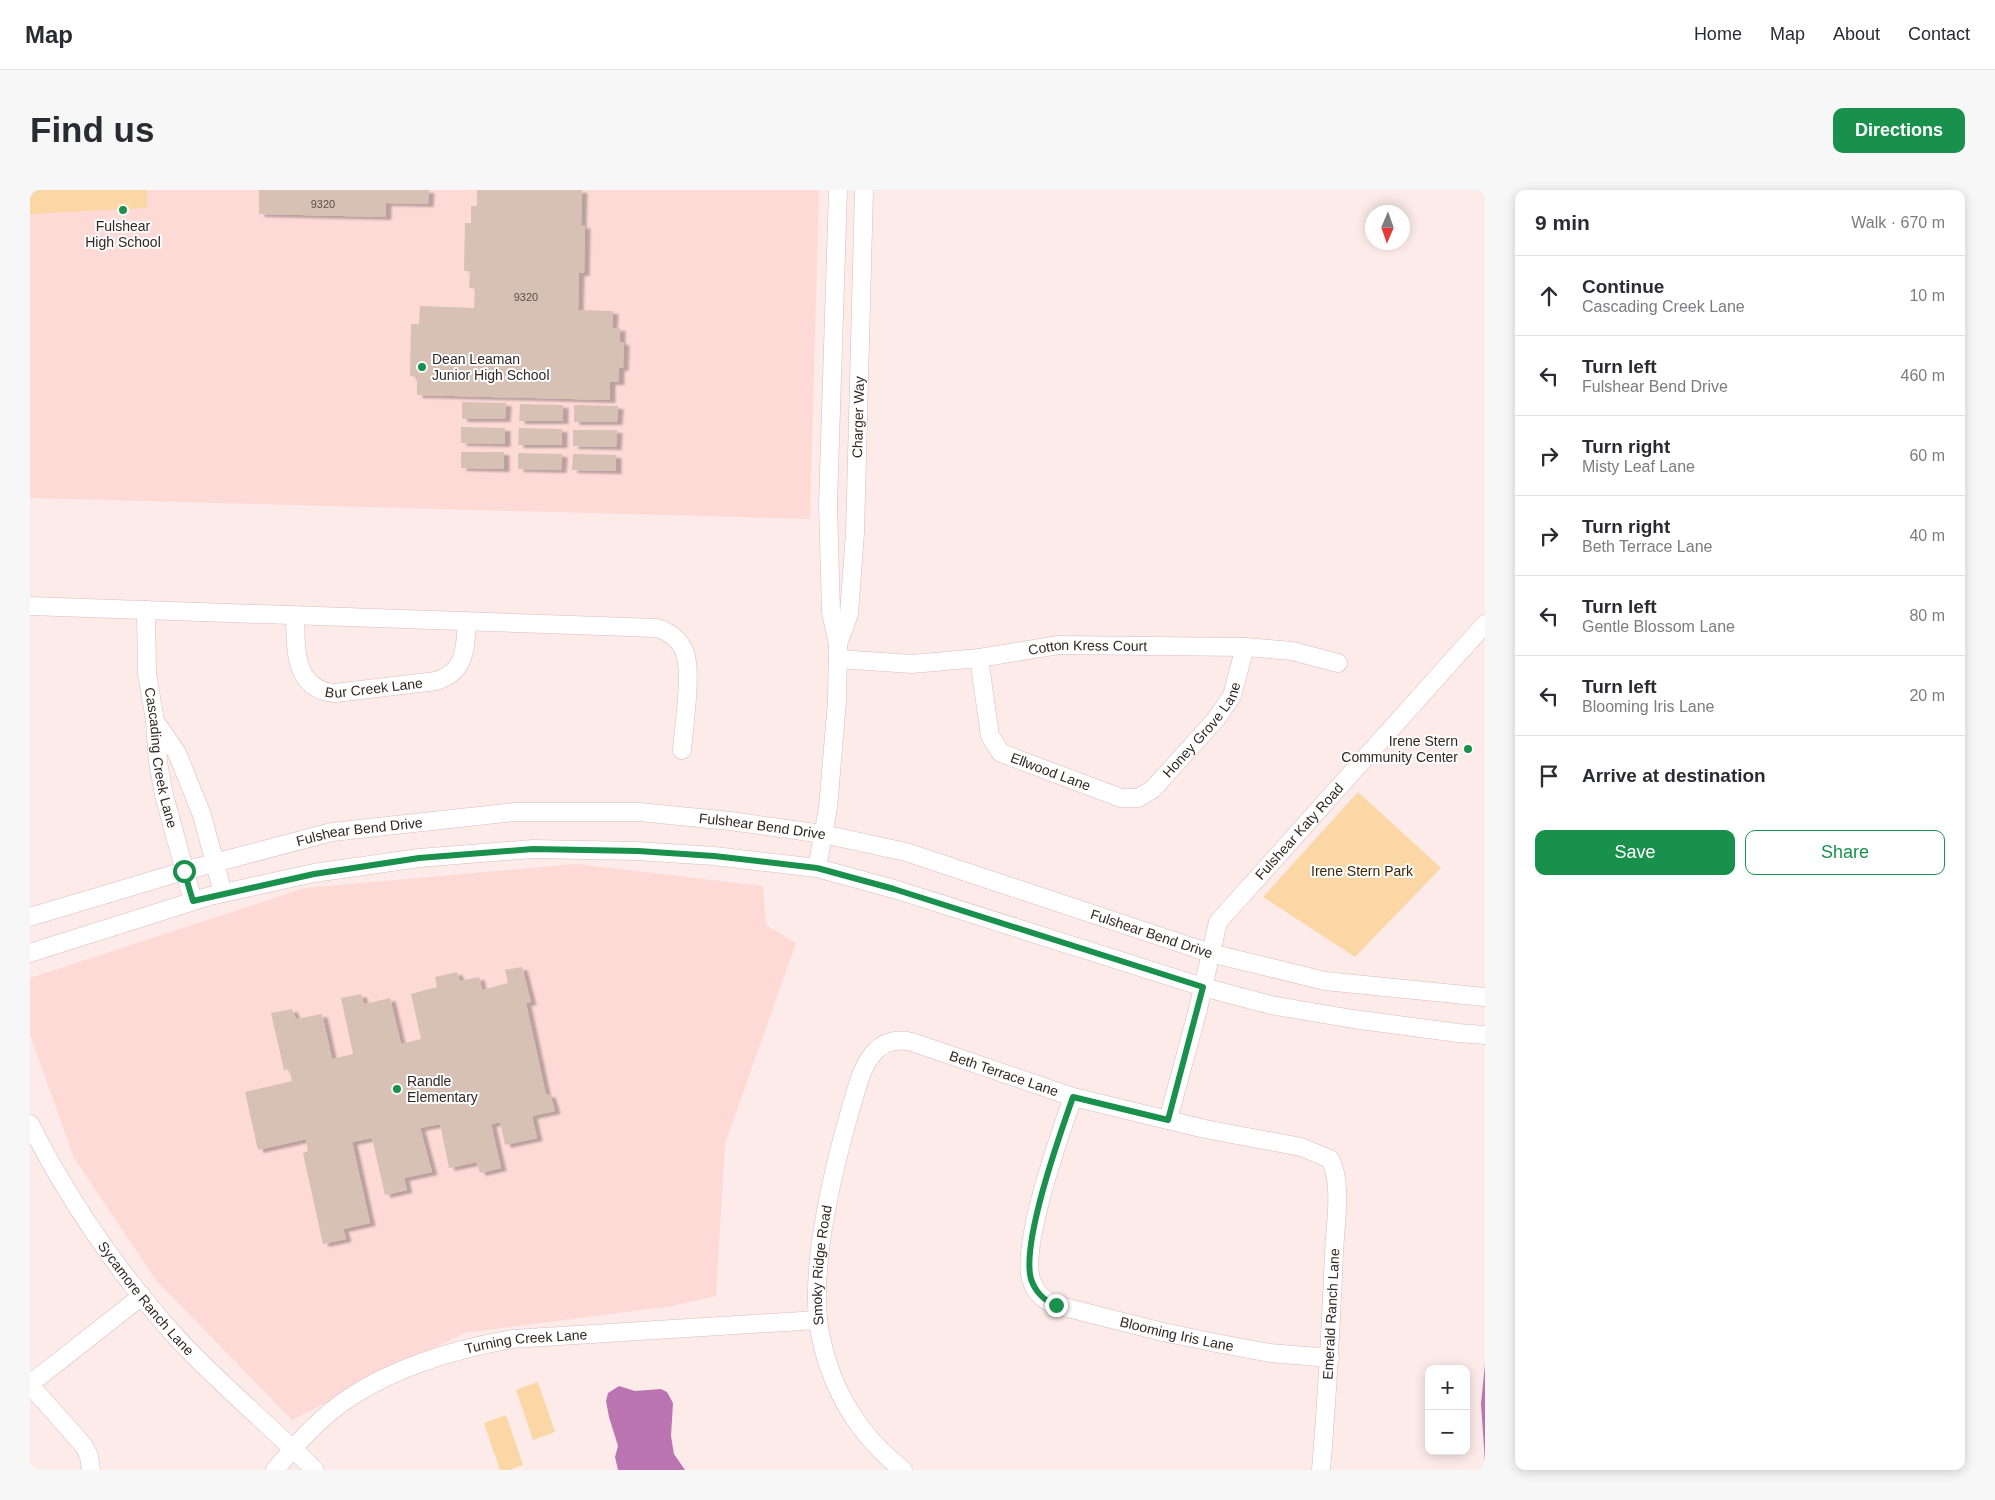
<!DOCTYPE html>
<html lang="en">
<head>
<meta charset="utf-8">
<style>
	:root { --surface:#fff; --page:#f7f7f7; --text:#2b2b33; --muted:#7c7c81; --line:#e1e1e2; --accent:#19904b }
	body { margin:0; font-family:Helvetica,sans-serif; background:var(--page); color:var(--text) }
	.controls { position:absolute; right:15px; bottom:15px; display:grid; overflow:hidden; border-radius:10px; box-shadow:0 2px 12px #0003 }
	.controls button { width:45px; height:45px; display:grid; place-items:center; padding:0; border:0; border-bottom:1px solid var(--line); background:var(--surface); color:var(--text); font:25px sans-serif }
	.compass { position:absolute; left:1335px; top:15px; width:45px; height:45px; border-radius:50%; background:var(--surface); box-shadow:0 2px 12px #0003; rotate:182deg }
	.stop { position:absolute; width:15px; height:15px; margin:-11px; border:4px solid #19904b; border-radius:50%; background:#fff }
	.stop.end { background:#19904b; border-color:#fff; box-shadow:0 1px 5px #0008 }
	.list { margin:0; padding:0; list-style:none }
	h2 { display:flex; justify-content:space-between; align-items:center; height:65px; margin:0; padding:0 20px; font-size:21px }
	h2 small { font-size:16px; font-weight:400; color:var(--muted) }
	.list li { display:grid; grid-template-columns:32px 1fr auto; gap:15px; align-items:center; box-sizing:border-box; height:80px; padding:0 20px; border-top:1px solid var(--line) }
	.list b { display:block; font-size:19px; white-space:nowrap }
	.list p { margin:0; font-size:16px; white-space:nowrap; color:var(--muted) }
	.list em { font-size:16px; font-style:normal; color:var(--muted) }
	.actions { display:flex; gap:10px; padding:15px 20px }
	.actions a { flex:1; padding:11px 0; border:1px solid var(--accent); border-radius:10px; text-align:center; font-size:18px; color:var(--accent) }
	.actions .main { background:var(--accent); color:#fff }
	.icon { flex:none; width:28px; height:28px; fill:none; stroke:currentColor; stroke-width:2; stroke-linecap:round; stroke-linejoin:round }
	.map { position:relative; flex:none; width:1455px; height:1280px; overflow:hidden; border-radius:10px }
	header { display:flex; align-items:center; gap:30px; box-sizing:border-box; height:70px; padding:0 25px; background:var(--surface); border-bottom:1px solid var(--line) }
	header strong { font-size:24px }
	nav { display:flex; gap:28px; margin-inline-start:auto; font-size:18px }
	.intro { display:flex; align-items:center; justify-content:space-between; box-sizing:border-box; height:120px; padding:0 30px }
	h1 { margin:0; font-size:35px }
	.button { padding:12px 22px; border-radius:10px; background:var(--accent); color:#fff; font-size:18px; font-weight:700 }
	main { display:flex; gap:30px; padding:0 30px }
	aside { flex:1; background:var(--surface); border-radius:10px; box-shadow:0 2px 12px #0003 }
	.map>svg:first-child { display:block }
	.built { fill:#fedad7 }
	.green { fill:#fbd7a6 }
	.water { fill:#bb74b2 }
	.building { fill:#d7c0b4; filter:url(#shadow) }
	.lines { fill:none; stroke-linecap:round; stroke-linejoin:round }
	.minor-casing { stroke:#d8bdbb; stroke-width:19 }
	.minor { stroke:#fff; stroke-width:18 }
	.route { stroke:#19904b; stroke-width:6 }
	.poi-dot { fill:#19904b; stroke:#fdfdfd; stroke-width:2 }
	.labels { text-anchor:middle; stroke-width:4; stroke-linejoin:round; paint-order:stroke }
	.number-label { font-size:11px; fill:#5a4d4a }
	.poi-label { font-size:14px; fill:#312726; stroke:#fdfdfd; text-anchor:start }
	.street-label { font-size:14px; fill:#312726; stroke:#fdfdfd }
	.park-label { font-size:14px; fill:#3e2702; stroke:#fdfdfd }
</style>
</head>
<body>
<header>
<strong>Map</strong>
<nav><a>Home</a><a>Map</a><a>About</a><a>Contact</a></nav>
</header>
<div class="intro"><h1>Find us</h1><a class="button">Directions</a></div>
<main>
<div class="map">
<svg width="1455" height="1280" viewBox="0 0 1455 1280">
	<defs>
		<filter id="shadow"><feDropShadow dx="5.5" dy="3" stdDeviation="1" flood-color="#0004"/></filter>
	</defs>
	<rect width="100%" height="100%" fill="#fcebe9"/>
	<!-- built -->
	<g class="built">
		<path d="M0,0H789L780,329L0,308Z"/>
		<path d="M546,674L733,696L736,735L766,753L695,954L686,1106L642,1116L434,1143L262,1230L126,1090L44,968L0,845V788L275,698Z"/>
	</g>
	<!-- green -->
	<g class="green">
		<path d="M0,0H117V18L0,24Z"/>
		<path d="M1328,602L1411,678L1325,767L1233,707Z"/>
		<path d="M508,1192L525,1242L503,1250L486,1200Z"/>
		<path d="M476,1225L493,1275L479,1280H470L454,1233Z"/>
	</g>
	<!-- water -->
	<g class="water">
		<path d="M1455,1174V1272L1451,1214Z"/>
		<path d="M589,1196L605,1201L631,1199L637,1202L643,1213L641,1246L644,1264L655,1280H588L585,1267L588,1256L579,1227L576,1211L578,1203Z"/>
	</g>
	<!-- building -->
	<g class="building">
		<path d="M229,0H399L398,14L356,13V27L229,24Z"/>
		<path d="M447,0H552L551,36L555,35L554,83H549L548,120L583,121L582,138H590V152H594L593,178H589V192H580V210L387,205V187L380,186L381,134H389L390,116L444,118L445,98H439L440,81H434L435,33H441V16H447Z"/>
		<path d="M432,212L476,213L475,229H432Z"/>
		<path d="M490,214L533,215V231H489Z"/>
		<path d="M544,215L588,216L587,232H544Z"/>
		<path d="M431,237L475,238V254L431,253Z"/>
		<path d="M489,238L532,239V255H488Z"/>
		<path d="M543,240H587L586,257L543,256Z"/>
		<path d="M431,262H474V279L431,278Z"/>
		<path d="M488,263L532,264L531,280L488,279Z"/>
		<path d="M543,264L586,265V281L542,280Z"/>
		<path d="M492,777L501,812L496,813L516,905L520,904L525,921L502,926L507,948L475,955L470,932L461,934L471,978L450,983L447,972L419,978L410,934L390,938L402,982L374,988L377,1000L355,1005L342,948L322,952L340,1033L313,1039L316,1049L293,1054L273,963L278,961L276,949L228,960L215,902L262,891L259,879L254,880L241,823L262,819L266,829L292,824L302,869L323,864L311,808L331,804L334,814L360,808L371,854L391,849L381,804L407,797L405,787L427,782L430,791L449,787L452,800L478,793L475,780Z"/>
	</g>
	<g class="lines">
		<defs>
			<g id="minor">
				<path d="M0,416L627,438C640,442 650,450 655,463C662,483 654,536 652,560"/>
				<path id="s1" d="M116,420L117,483L125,531L128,572L134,605L163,711"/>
				<path id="s2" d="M265,425C266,458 263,500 305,503L406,491C437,481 435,458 437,431"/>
				<path id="s3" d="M808,454L819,424L825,343L834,0"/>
				<path id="s4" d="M949,468L960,546L971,563L1091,608H1108L1123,599L1186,529L1202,506L1215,457"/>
				<path id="s5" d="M808,469L882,474L949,468L1029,455L1215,457L1262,461L1308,473"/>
				<path d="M125,531L147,563L172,625L193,703"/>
				<path d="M787,678L798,618L807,511L808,454L801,422L798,314L808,0"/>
				<path id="s6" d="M0,727L154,681L302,642L485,622H609L700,631L793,644L876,662L1180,763L1295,791L1455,807"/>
				<path d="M0,763L180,706L284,683L389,668L503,659L607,661L684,666L787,678L864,699L1173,797L1241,815L1323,829L1428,843L1455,845"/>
				<path id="s7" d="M1043,907C1030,944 991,1053 1001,1089C1004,1101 1014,1111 1026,1115L1133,1142L1186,1153L1240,1163L1300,1168"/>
				<path id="s8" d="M1138,930L1168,819L1188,732L1455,434"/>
				<path id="s9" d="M0,934C39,1011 90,1085 148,1149C191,1195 240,1236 285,1280"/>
				<path d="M0,1194L112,1106"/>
				<path d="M0,1195L54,1256L59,1266L61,1280"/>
				<path id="s10" d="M245,1280C267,1253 292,1225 322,1206C370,1175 426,1159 482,1149L788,1130"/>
				<path id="s11" d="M873,1280C830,1247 802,1201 791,1148C777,1085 802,984 820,921C826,903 830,880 842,865C852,852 866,848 882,852L1043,907L1175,939L1271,957L1300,969C1313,992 1305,1037 1304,1063C1301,1136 1297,1208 1291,1280"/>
			</g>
		</defs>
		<!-- minor casing -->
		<use href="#minor" class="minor-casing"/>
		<!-- minor -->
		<use href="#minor" class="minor"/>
	</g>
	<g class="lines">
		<!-- route -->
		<path class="route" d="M154,681L163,711L284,684L389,668L503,659L608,661L684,666L787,678L864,699L1173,797L1138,930L1043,907C1030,944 991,1053 1001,1089C1005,1101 1014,1111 1026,1115"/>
	</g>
	<!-- markers -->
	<g class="poi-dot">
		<circle cx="93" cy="20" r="5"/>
		<circle cx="392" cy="177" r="5"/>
		<circle cx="1438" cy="559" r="5"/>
		<circle cx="367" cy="899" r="5"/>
	</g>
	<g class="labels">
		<!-- number labels -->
		<g class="number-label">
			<text x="293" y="18">9320</text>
			<text x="496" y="111">9320</text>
		</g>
		<!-- poi labels -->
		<g class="poi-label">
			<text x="93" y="41" text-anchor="middle">Fulshear<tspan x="93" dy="16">High School</tspan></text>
			<text x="402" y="174">Dean Leaman<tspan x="402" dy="16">Junior High School</tspan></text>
			<text x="1428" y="556" text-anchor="end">Irene Stern<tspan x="1428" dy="16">Community Center</tspan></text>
			<text x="377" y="896">Randle<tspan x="377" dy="16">Elementary</tspan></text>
		</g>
		<!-- street labels -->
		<g class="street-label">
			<text dy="5" stroke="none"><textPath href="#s3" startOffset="229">Charger Way</textPath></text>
			<text dy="5" stroke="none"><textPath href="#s5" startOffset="251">Cotton Kress Court</textPath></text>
			<text dy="5" stroke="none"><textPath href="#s2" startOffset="138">Bur Creek Lane</textPath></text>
			<text dy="5" stroke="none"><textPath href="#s4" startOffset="339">Honey Grove Lane</textPath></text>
			<text dy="5" stroke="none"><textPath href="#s1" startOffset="149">Cascading Creek Lane</textPath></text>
			<text dy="5" stroke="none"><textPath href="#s4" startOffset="152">Ellwood Lane</textPath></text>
			<text dy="5" stroke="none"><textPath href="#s6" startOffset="746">Fulshear Bend Drive</textPath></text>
			<text dy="5" stroke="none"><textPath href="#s8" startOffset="326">Fulshear Katy Road</textPath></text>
			<text dy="5" stroke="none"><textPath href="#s6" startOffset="341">Fulshear Bend Drive</textPath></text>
			<text dy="5" stroke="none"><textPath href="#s6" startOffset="1151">Fulshear Bend Drive</textPath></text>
			<text dy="5" stroke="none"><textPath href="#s11" startOffset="592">Beth Terrace Lane</textPath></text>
			<text dy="5" stroke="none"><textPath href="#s11" startOffset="232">Smoky Ridge Road</textPath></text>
			<text dy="5" stroke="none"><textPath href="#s9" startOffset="210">Sycamore Ranch Lane</textPath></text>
			<text transform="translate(1301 1124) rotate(-87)" y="5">Emerald Ranch Lane</text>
			<text dy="5" stroke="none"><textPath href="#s7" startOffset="350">Blooming Iris Lane</textPath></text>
			<text dy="5" stroke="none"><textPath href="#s10" startOffset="292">Turning Creek Lane</textPath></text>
		</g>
		<!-- park labels -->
		<g class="park-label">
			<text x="1332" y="686">Irene Stern Park</text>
		</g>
	</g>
</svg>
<div class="controls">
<button>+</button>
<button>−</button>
</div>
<svg class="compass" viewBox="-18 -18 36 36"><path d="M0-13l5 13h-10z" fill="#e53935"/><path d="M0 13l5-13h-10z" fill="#7c7c81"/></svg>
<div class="stop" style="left:154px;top:681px"></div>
<div class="stop end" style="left:1026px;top:1115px"></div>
</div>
<aside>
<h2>9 min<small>Walk · 670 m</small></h2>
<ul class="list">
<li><svg class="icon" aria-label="ahead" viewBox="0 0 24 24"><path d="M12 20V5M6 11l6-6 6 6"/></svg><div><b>Continue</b><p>Cascading Creek Lane</p></div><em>10 m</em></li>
<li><svg class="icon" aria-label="left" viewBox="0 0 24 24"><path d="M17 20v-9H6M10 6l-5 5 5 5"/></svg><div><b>Turn left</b><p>Fulshear Bend Drive</p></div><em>460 m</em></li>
<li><svg class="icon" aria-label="right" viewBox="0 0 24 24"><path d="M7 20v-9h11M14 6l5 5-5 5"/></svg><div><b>Turn right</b><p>Misty Leaf Lane</p></div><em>60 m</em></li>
<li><svg class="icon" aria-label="right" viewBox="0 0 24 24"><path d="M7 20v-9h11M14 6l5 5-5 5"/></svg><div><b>Turn right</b><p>Beth Terrace Lane</p></div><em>40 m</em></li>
<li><svg class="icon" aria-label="left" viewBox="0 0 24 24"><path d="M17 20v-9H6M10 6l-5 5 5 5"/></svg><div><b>Turn left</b><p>Gentle Blossom Lane</p></div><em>80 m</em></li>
<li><svg class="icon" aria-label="left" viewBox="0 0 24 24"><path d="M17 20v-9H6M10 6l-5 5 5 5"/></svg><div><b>Turn left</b><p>Blooming Iris Lane</p></div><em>20 m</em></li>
<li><svg class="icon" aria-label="arrive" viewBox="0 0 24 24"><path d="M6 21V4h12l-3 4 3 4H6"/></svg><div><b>Arrive at destination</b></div></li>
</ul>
<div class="actions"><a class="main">Save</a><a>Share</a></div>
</aside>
</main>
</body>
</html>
